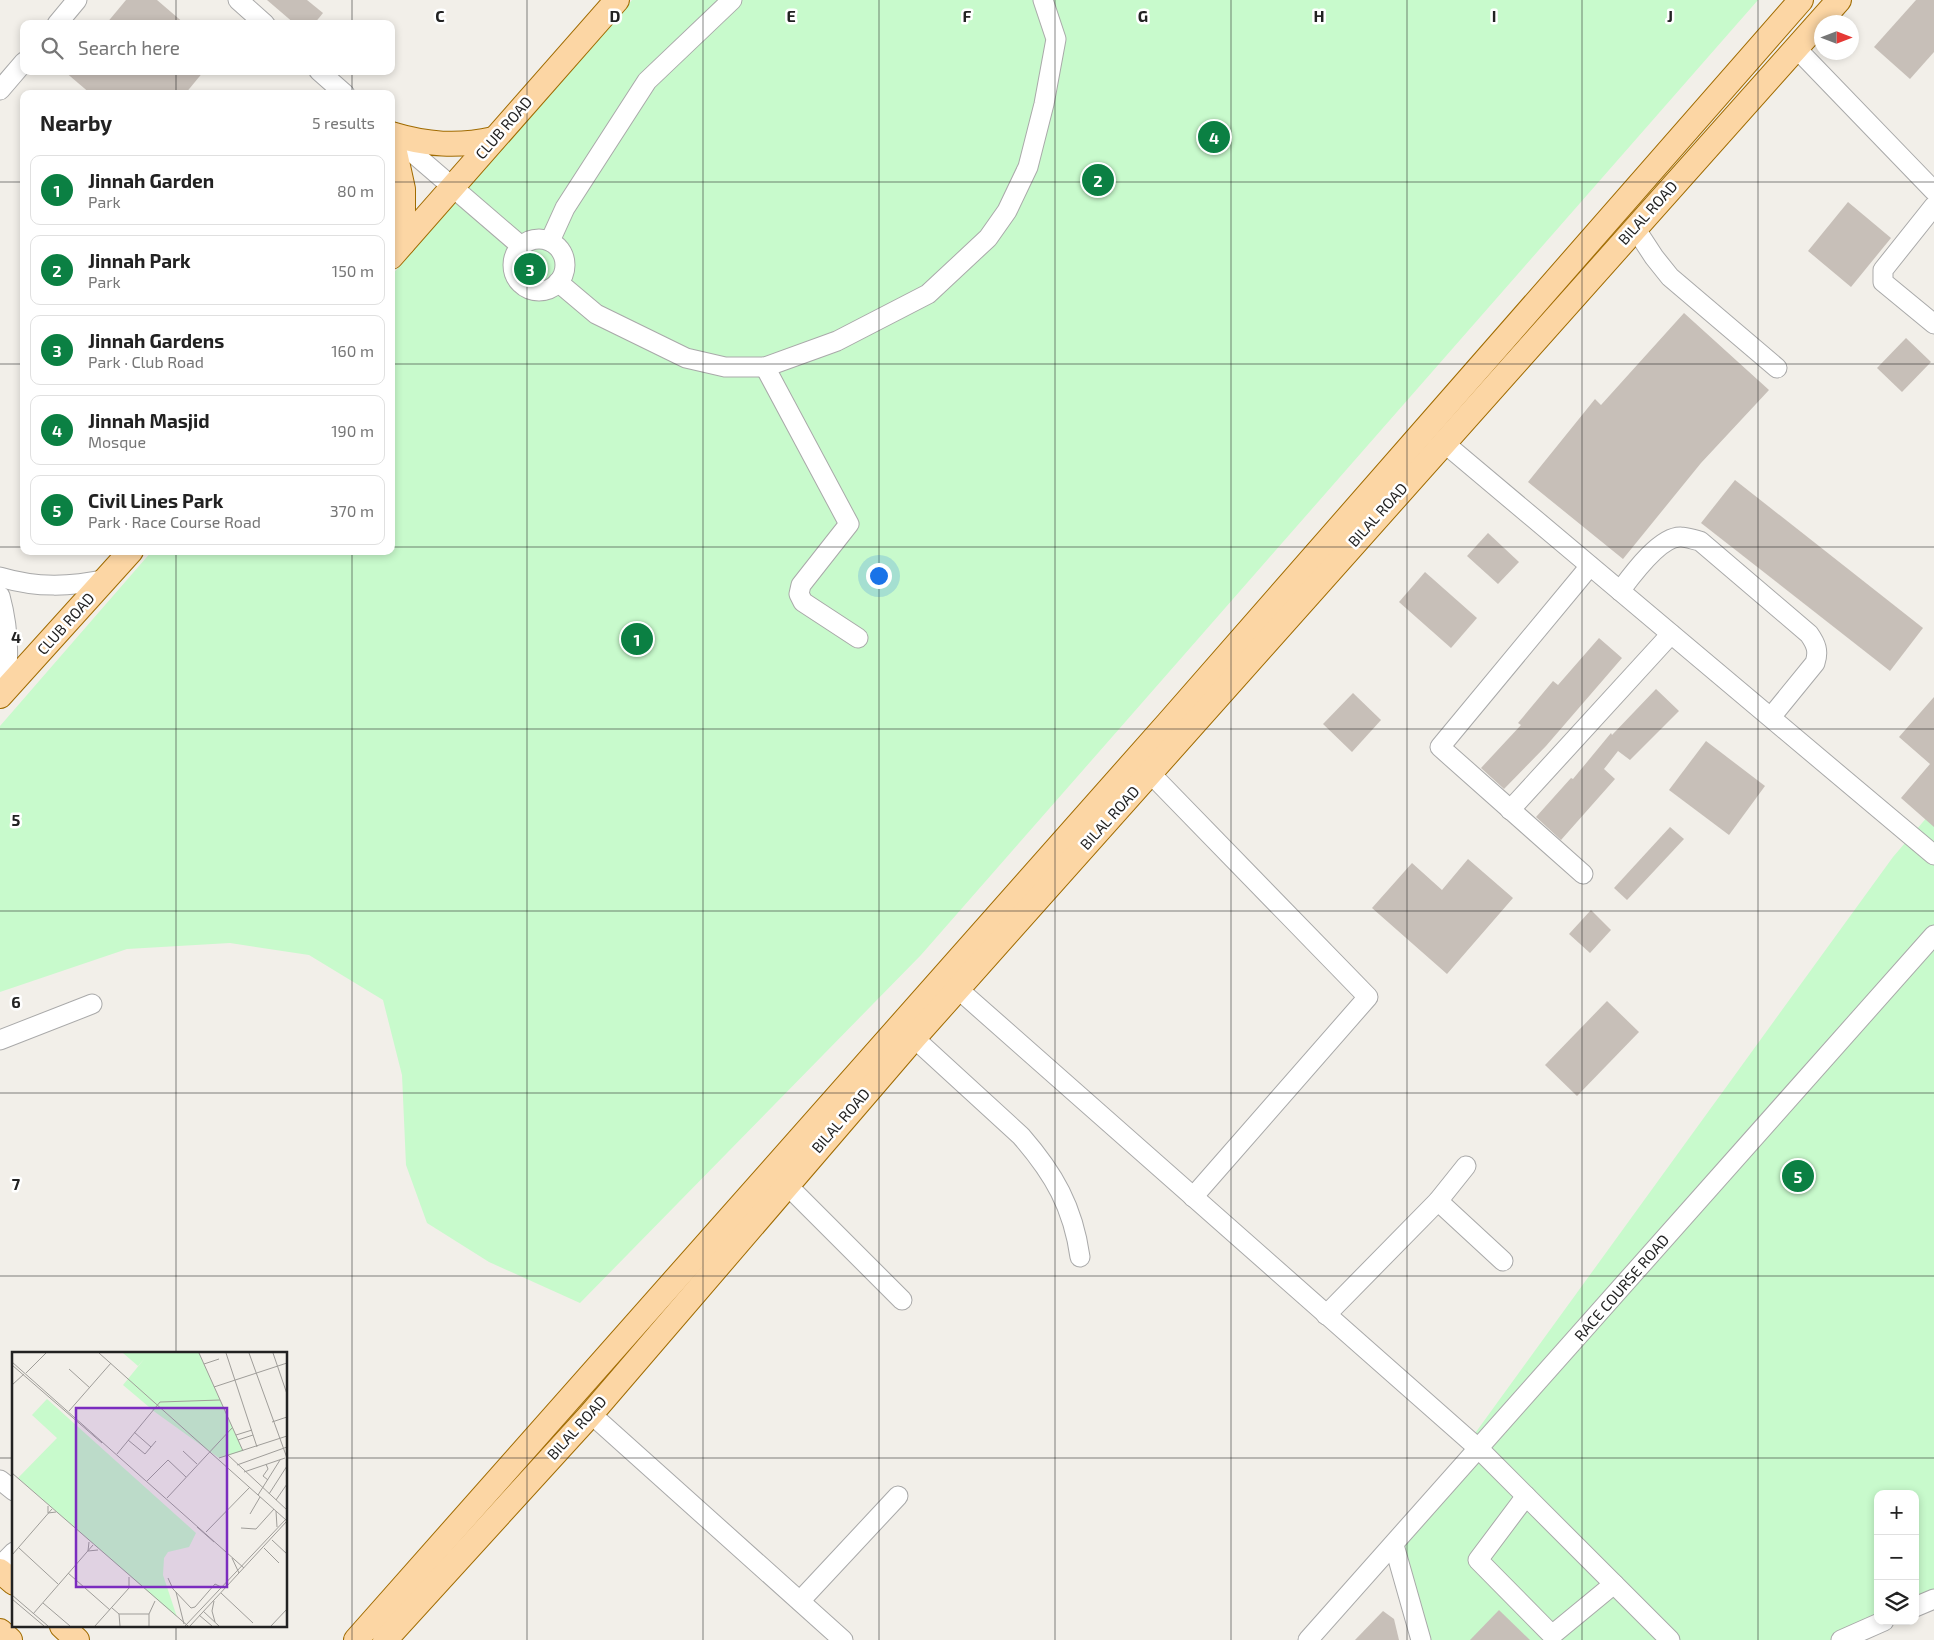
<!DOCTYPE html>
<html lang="en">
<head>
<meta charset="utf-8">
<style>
	:root { --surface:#fff; --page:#f2f2f2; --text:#222; --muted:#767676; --line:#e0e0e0; --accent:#0b8043 }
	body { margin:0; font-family:"Exo 2",sans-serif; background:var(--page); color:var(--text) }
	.controls { position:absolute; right:15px; bottom:15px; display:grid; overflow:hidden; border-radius:10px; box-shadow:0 2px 8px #0003 }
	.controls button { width:45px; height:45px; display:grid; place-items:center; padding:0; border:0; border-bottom:1px solid var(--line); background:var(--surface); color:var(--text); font:25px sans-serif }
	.compass { position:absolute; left:1814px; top:15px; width:45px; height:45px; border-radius:50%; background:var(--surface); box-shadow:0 2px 8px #0003; rotate:90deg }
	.you { position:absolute; left:878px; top:575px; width:18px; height:18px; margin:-12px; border:4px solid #fff; border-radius:50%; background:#1a73e8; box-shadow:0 0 0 8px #1a73e833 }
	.badge { display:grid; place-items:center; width:32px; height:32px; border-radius:50%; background:var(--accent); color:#fff; font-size:16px; font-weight:700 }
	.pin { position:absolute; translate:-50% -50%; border:2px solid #fff; box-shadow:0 1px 5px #0006 }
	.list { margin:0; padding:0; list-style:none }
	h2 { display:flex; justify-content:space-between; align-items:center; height:65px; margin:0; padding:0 20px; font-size:21px }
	h2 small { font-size:16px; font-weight:400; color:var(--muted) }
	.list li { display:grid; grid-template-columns:32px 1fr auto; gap:15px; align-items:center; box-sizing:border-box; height:70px; margin:0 10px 10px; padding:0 10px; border:1px solid var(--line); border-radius:10px }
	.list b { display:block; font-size:19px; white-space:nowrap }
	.list p { margin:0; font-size:16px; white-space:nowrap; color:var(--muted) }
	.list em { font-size:16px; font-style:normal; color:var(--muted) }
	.icon { flex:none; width:28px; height:28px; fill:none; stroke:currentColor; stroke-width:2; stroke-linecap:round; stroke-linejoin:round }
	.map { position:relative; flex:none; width:1934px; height:1640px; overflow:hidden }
	.search { position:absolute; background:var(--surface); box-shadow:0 2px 8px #0003; left:20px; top:20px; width:375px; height:55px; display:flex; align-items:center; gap:12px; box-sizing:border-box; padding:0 18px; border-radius:10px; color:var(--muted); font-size:19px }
	.panel { position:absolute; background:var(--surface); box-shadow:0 2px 8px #0003; left:20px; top:90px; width:375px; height:465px; border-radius:10px }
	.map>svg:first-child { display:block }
	.park { fill:#c8facc }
	.building { fill:#c7bfb8 }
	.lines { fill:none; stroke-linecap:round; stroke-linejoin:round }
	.minor-casing { stroke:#a9a9a9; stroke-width:21 }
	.major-casing { stroke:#a06b00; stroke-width:26 }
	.minor { stroke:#fff; stroke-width:19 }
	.major { stroke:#fcd6a4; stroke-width:24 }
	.grid { fill:none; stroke:#222; stroke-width:1; stroke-opacity:0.55 }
	.labels { text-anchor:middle; stroke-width:5; stroke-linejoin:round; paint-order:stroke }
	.street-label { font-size:15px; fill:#222; stroke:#fff }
	.inset-road { fill:none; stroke:#9f9d99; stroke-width:1 }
	.view { fill:#7b2cbf; fill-opacity:0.15; stroke:#7b2cbf; stroke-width:2.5 }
	.inset-edge { fill:none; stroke:#222; stroke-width:2.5 }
	.grid-label { font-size:16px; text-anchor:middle; font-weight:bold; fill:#222; stroke:#fff; stroke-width:5; stroke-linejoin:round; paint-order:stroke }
</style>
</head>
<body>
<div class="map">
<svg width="1934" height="1640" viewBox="0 0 1934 1640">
	<rect width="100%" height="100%" fill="#f2efe9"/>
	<!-- park -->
	<g class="park">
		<path d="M632,0H1758L921,955L580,1303L489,1262L427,1223L406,1165L402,1075L383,1000L309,955L230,943L127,949L0,992V726L152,551H391V276Z"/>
		<path d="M1934,809V1605L1915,1613V1494H1878V1621H1898L1856,1640H1421L1394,1545L1893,857Z"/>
	</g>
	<!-- building -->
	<g class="building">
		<path d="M126,0H157L185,24H106Z"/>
		<path d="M267,0H307L323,13L314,24H295Z"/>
		<path d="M1916,0H1934V52L1910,79L1874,47Z"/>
		<path d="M64,71H204L185,94H91Z"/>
		<path d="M1848,202L1891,238L1851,287L1808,251Z"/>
		<path d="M1684,313L1769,390L1701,463L1623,559L1528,482L1595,399L1601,405Z"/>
		<path d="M1906,338L1931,362L1902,392L1877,368Z"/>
		<path d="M1735,480L1923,628L1890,671L1701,523Z"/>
		<path d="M1488,533L1519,562L1498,584L1467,556Z"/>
		<path d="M1425,572L1477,618L1451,648L1399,602Z"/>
		<path d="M1599,638L1622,658L1546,746L1504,789L1481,768L1521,725L1518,723L1553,681L1558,685Z"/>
		<path d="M1656,689L1679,711L1630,760L1618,751L1604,769L1615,779L1561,840L1536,817L1571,778L1573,779L1611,733L1612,735Z"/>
		<path d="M1353,693L1381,720L1352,752L1323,724Z"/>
		<path d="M1934,697V827L1901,798L1930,764L1899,737Z"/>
		<path d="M1706,741L1765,786L1729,835L1669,790Z"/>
		<path d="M1670,827L1684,839L1627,900L1614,888Z"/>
		<path d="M1468,859L1513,898L1447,974L1372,908L1412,863L1442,890Z"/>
		<path d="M1591,910L1611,930L1590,953L1569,934Z"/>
		<path d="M1607,1001L1639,1032L1577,1096L1545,1065Z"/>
		<path d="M1499,1610L1530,1640H1470Z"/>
		<path d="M1383,1611L1394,1619L1399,1640H1355Z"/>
	</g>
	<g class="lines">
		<defs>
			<g id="minor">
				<path d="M238,0L265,24"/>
				<path d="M57,24L77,0"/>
				<path d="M1796,48L1934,191"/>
				<path d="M319,71L345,94"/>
				<path d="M0,90L24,62"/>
				<path d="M392,135L521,246"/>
				<path d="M1934,206L1883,270V282L1934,324"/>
				<path d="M1635,228L1654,257L1670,277L1777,368"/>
				<circle cx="539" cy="265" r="26"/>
				<path d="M550,241L565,208L647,81L732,0"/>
				<path d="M558,282L596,314L686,358L725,367H765L837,341L928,294L988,238L1007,211L1028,167L1044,104L1056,39L1043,0"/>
				<path d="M765,367L849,524L801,585L799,594L803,602L858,638"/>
				<path d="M1443,442L1934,855"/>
				<path d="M0,577C37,588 70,587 107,579"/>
				<path d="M1620,591C1632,575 1660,536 1681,537C1687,537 1694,540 1700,541L1809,634C1816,644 1819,651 1815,663L1771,717"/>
				<path d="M0,596C9,629 10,659 4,692"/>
				<path d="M1150,773L1368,997L1193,1197"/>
				<path d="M1510,810L1671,634"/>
				<path d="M1583,874L1440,747L1590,566"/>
				<path d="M958,989L1479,1449L1670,1640"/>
				<path d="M914,1038L1021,1136C1054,1174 1073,1207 1080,1257"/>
				<path d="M0,1040L92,1004"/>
				<path d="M786,1184L902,1300"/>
				<path d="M1438,1201L1503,1261"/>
				<path d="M1326,1315L1438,1201L1466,1166"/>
				<path d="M591,1414L843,1640"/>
				<path d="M0,1480L14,1491"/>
				<path d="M1526,1496L1478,1560L1552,1635L1614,1584"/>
				<path d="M1394,1545L1421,1640"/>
				<path d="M0,1566L14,1552"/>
				<path d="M800,1601L898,1496"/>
				<path d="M1915,1607L1934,1599"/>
				<path d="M1308,1640L1934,935"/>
				<path d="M1841,1640L1884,1621"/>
			</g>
			<g id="major">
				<path d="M391,134L403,189V243"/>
				<path d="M391,134C427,145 458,147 494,139"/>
				<path d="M391,257L617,0"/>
				<path d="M0,696L131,551"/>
				<path d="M0,1571L14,1583"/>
				<path d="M62,1626L77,1640"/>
				<path d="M0,1631L10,1640"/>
				<path d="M356,1640L1168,723L1801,0"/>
				<path d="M385,1640L591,1414L914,1038L1839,0"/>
			</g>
		</defs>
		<!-- minor casing -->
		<use href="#minor" class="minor-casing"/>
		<!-- major casing -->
		<use href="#major" class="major-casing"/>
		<!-- minor -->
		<use href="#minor" class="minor"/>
		<!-- major -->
		<use href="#major" class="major"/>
	</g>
	<!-- grid -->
	<path class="grid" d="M176,0V24M352,0V24M527,0V1640M703,0V1640M879,0V1640M1055,0V1640M1231,0V1640M1407,0V1640M1582,0V1640M1758,0V1640M176,71V94M352,71V94M0,182H24M391,182H1934M0,364H24M391,364H1934M0,547H24M391,547H1934M176,551V1354M352,551V1640M0,729H1934M0,911H1934M0,1093H1934M0,1276H1934M0,1458H14M286,1458H1934M176,1626V1640"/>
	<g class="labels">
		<!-- street labels -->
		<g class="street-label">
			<text transform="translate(504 128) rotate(-49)" y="5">CLUB ROAD</text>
			<text transform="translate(1648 213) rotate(-48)" y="5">BILAL ROAD</text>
			<text transform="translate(1378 515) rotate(-48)" y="5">BILAL ROAD</text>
			<text transform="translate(66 624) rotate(-48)" y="5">CLUB ROAD</text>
			<text transform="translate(1110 818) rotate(-48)" y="5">BILAL ROAD</text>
			<text transform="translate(841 1121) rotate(-49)" y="5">BILAL ROAD</text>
			<text transform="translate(1622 1288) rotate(-49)" y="5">RACE COURSE ROAD</text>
			<text transform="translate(577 1428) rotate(-48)" y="5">BILAL ROAD</text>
		</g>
	</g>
	<!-- overview -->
	<g transform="translate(12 1352)">
		<rect width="275" height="275" fill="#f2efe9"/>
		<path d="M111,1H187L231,99L207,106L143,60L111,33L133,6L126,14ZM35,47L184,181L177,195L156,200L152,206L151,223L165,265L6,126L45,86L20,63Z" fill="#c8facc"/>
		<path class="inset-road" d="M87,1L274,168M187,1L231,99M214,1L245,95M237,1L275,106M261,1L275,42M0,10L232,216M192,12L207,7M0,13L90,91M57,17L78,36M14,21L34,1M0,33L12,22M202,35L275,11M57,59L99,11M260,70L275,65M122,80L139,95M224,83L240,78M116,88L133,102L144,89M226,88L241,83M171,99L185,112M105,102L148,50L208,48M216,103L275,158M207,106L275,84M254,112L256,117L251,124L256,128M225,113L275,95M232,120L273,106M0,121L176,274M135,129L156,108L174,125M257,142L275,114M246,143L268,108M155,146L220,76M264,148L275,132M36,154V161L44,160M264,159L265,175M238,162L248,145M185,175L202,190M229,176L244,177L262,157M194,180L238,135M260,188L275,202M77,190L76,199L86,198M7,196L46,232M252,196L267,211M0,203L40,157M220,206L227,221M56,221L98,258M156,226L161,237L179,256L183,255L203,232L209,235M164,240L172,272M209,241L241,271M0,243L36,274M0,247L32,274M202,249L200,259L203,270M31,251L58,274M100,256L107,262L108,274M191,259L207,274M21,262L81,193M107,262H137M187,263L200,274M83,274L117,236V225M137,274V262L143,249M173,274L275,166M178,274L275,169M259,274L275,257"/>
		<path class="view" d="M64,56H215V235H64Z"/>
		<rect width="275" height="275" class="inset-edge"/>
	</g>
	<g class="grid-label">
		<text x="440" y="22">C</text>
		<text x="615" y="22">D</text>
		<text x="791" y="22">E</text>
		<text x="967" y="22">F</text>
		<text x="1143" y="22">G</text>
		<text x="1319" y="22">H</text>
		<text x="1494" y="22">I</text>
		<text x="1670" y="22">J</text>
		<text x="16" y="643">4</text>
		<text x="16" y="826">5</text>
		<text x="16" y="1008">6</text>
		<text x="16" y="1190">7</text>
	</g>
</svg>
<div class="controls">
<button>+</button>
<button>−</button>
<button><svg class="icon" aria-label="layers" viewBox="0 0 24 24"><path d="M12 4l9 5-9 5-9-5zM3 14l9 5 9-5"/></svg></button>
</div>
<svg class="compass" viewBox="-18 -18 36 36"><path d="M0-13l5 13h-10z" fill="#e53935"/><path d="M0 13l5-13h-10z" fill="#767676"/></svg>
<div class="you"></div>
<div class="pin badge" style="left:637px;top:639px">1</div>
<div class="pin badge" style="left:1098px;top:180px">2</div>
<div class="pin badge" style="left:530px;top:269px">3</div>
<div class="pin badge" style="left:1214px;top:137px">4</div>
<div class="pin badge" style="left:1798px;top:1176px">5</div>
<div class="search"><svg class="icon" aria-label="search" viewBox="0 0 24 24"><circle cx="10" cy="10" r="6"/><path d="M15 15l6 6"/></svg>Search here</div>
<section class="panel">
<h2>Nearby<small>5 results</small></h2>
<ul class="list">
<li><span class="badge">1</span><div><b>Jinnah Garden</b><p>Park</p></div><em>80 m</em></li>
<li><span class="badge">2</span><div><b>Jinnah Park</b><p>Park</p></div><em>150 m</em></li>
<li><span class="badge">3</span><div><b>Jinnah Gardens</b><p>Park · Club Road</p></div><em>160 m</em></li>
<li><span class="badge">4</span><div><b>Jinnah Masjid</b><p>Mosque</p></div><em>190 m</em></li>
<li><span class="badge">5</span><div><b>Civil Lines Park</b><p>Park · Race Course Road</p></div><em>370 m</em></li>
</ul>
</section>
</div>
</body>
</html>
